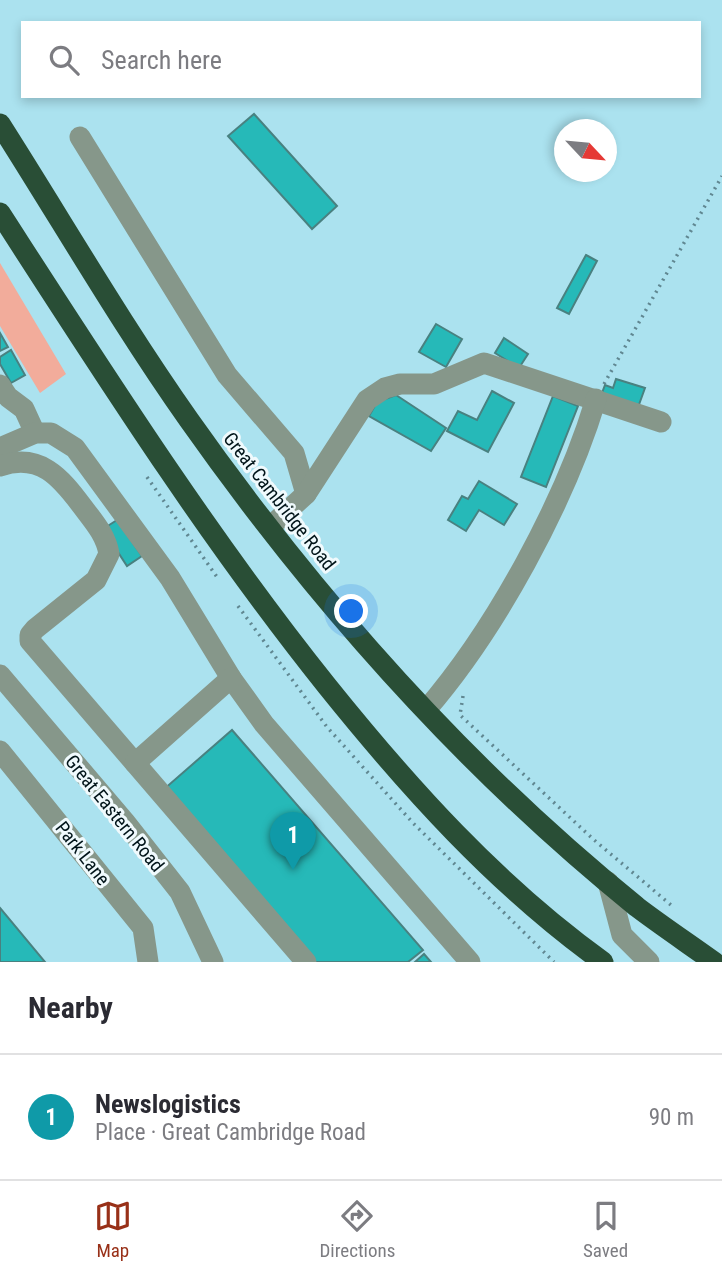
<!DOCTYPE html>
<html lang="en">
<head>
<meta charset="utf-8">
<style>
	:root { --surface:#fff; --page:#f2f2f3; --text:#2b2b33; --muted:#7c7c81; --line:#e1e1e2; --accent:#983018 }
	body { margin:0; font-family:"Roboto Condensed",sans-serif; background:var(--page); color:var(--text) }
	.compass { position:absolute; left:554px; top:119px; width:63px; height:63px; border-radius:50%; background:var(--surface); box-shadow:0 4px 10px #0003; rotate:116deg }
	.you { position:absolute; left:352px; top:612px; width:24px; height:24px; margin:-18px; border:5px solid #fff; border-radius:50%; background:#1a73e8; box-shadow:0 0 0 10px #1a73e833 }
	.badge { display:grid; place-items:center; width:46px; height:46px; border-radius:50%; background:var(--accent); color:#fff; font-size:23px; font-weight:700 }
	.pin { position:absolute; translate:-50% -58px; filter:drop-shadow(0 2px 4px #0008) }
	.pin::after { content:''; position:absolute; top:37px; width:24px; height:21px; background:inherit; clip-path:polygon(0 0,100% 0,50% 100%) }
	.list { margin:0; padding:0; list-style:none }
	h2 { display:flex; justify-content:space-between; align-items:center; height:91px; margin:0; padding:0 28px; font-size:30px }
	h2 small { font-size:23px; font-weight:400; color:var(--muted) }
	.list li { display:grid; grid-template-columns:46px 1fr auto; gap:21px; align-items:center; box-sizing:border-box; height:126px; padding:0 28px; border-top:2px solid var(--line) }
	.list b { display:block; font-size:26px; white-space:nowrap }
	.list p { margin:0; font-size:23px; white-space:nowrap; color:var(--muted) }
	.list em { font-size:23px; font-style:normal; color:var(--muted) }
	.icon { flex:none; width:38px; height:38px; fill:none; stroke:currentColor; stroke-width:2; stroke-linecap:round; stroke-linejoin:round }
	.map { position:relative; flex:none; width:722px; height:962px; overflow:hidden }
	.search { position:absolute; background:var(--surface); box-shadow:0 4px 10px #0003; left:21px; right:21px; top:21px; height:77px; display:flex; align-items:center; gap:18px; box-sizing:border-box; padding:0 24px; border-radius:0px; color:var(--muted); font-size:26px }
	.sheet { height:217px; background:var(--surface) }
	nav { display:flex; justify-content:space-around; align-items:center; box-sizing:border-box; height:98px; border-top:2px solid var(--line); background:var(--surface); font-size:19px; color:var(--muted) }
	nav a { display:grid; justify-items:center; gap:4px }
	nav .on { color:var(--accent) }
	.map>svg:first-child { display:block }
	.green { fill:#f2ac9b }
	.building { fill:#26b9b8; stroke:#498180; stroke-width:2 }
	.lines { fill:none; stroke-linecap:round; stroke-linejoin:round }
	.path { stroke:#608791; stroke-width:3.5; stroke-dasharray:2 5; stroke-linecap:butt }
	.minor { stroke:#86978a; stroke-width:21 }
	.highway { stroke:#294e36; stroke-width:21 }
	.labels { text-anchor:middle; stroke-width:6; stroke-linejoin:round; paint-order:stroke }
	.street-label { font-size:19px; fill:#011419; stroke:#f0fafd }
</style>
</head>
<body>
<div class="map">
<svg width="722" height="962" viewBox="0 0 722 962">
	<rect width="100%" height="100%" fill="#abe2ef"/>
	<!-- green -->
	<path class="green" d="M0,263L66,374L40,393L0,326Z"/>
	<!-- building -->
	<g class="building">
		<path d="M254,114L337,206L312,229L228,136Z"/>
		<path d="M586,255L597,261L569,314L557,308Z"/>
		<path d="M436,324L462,339L446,367L419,352Z"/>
		<path d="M0,333L8,347L0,351Z"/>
		<path d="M504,338L528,354L519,368L495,353Z"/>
		<path d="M11,350L25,375L11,383L0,364V357Z"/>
		<path d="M616,379L645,388L637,410L600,398L605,385L613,388Z"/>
		<path d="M492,391L514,403L488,452L447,431L458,411L477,420Z"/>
		<path d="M396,395L446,428L431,451L369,416L377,402Z"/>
		<path d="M553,396L578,406L546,487L521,477Z"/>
		<path d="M479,481L517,504L504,525L479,510L466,531L448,520L462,496L468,499Z"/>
		<path d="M117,520L142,556L127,566L103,529Z"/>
		<path d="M232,730L423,950L408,962H313L163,790Z"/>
		<path d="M0,908L45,962H0Z"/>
		<path d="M424,954L431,962H415Z"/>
	</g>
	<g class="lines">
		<!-- path -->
		<g class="path">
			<path d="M604,384L722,176"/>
			<path d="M147,477L217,577"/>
			<path d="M238,606L327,727L413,823L554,962"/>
			<path d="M463,696L460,715L593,839L671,905"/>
		</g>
		<!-- minor -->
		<g class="minor">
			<path d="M80,137L227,375L294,453L306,494"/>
			<path d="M0,385L8,397L24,409L35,433"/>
			<path d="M0,448L35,433H51L75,448L170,578L231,678L264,724L470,962"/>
			<path d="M0,466C40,452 61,478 82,506C94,522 106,535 109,554L96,580L35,629L30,635V641L306,962"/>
			<path d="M270,527L306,494L367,400L385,388L400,384H434L484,363L661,422"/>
			<path d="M0,675L125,822L180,892L213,962"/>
			<path d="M426,710C496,629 565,502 596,399"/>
			<path d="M0,751L143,928L148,962"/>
			<path d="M135,763L231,678"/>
			<path d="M608,882L622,935L649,962"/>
		</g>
		<!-- highway -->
		<g class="highway">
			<path d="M0,124C63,223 122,325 189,420C316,600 466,769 637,907C662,926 689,944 714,962"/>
			<path d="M0,213C104,374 207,536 327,686C409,788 496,885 603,962"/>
		</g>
	</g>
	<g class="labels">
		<!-- street labels -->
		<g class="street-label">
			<text transform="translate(280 501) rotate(52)" y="7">Great Cambridge Road</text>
			<text transform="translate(115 813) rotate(51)" y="7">Great Eastern Road</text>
			<text transform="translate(83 853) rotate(52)" y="7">Park Lane</text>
		</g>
	</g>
</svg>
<svg class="compass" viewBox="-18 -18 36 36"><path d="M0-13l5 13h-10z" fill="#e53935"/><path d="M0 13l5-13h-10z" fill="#7c7c81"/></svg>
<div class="you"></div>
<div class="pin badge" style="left:293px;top:870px;background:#0f9aa8">1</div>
<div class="search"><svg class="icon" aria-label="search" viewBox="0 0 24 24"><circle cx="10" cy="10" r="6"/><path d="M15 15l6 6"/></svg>Search here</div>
</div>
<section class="sheet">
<h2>Nearby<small></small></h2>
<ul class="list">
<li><span class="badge" style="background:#0f9aa8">1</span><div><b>Newslogistics</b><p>Place · Great Cambridge Road</p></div><em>90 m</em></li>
</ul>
</section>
<nav>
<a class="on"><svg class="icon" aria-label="map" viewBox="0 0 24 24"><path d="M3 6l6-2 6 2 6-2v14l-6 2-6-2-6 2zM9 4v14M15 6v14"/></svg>Map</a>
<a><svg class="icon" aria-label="directions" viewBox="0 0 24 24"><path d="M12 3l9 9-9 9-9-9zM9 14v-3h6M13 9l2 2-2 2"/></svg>Directions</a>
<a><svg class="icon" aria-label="saved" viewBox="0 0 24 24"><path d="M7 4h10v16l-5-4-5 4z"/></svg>Saved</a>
</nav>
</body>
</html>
